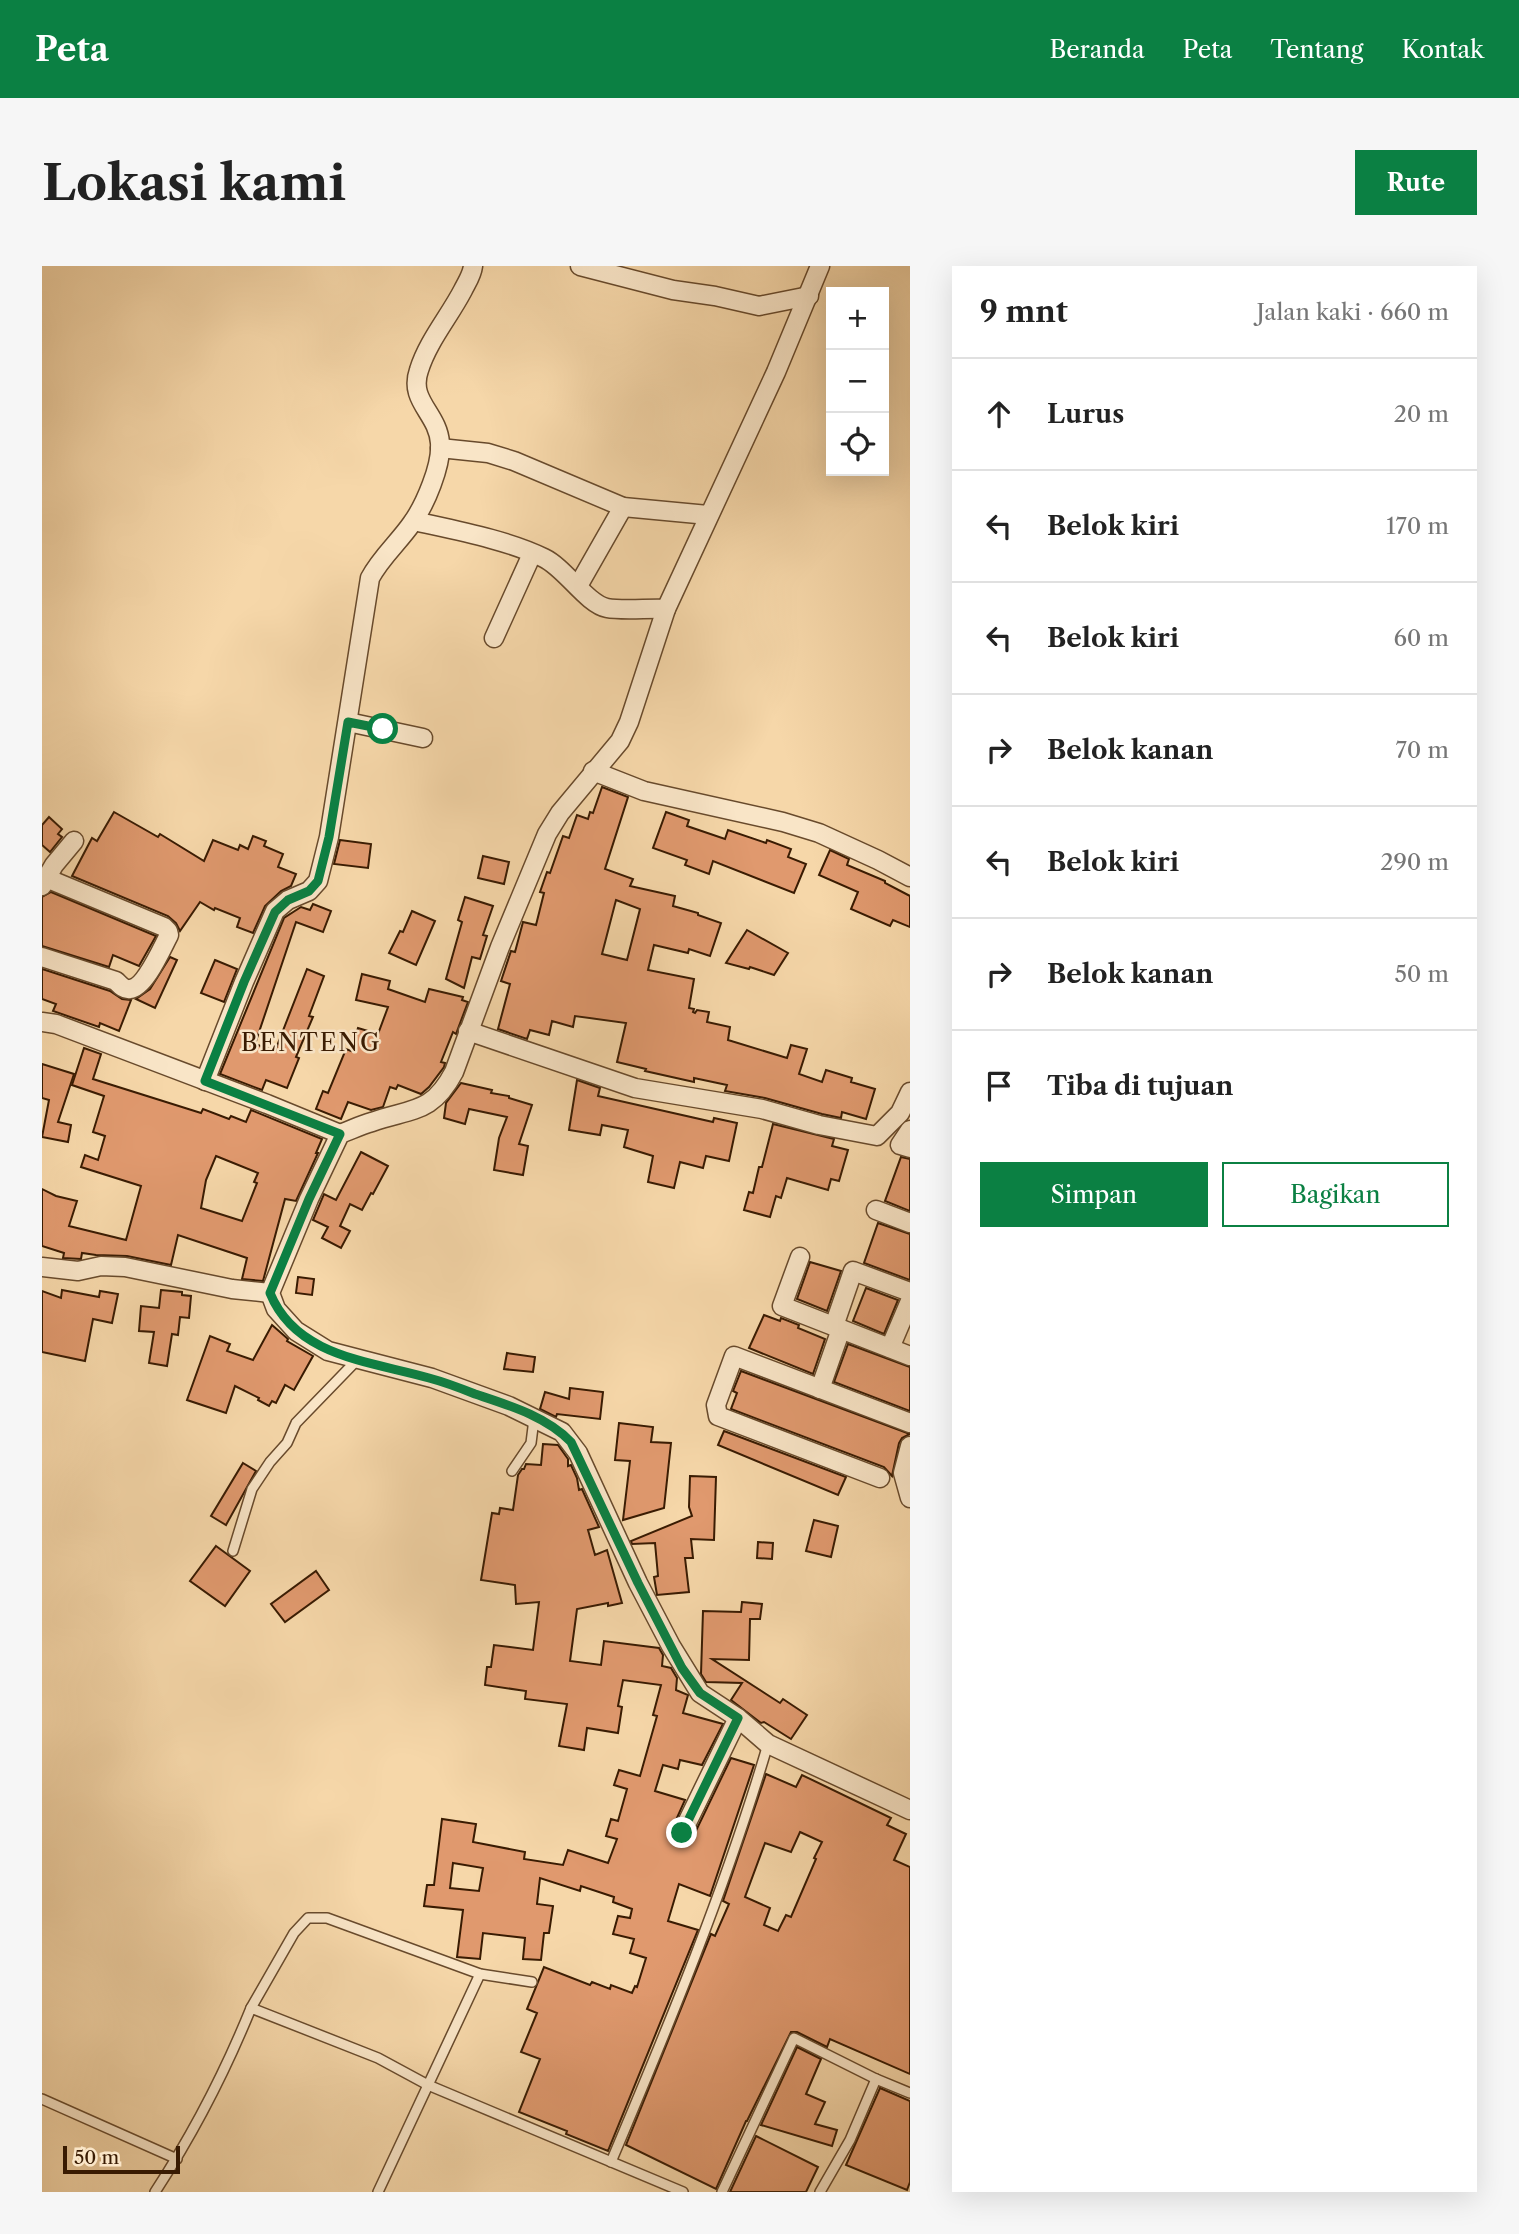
<!DOCTYPE html>
<html lang="id">
<head>
<meta charset="utf-8">
<style>
	:root { --surface:#fff; --page:#f6f6f6; --text:#222; --muted:#767676; --line:#e0e0e0; --accent:#0b8043 }
	body { margin:0; font-family:"Libre Caslon Text",serif; background:var(--page); color:var(--text) }
	.controls { position:absolute; right:21px; top:21px; display:grid; overflow:hidden; border-radius:0px; box-shadow:0 7px 28px #0002 }
	.controls button { width:63px; height:63px; display:grid; place-items:center; padding:0; border:0; border-bottom:2px solid var(--line); background:var(--surface); color:var(--text); font:35px sans-serif }
	.scale { position:absolute; left:21px; bottom:18px; width:117px; box-sizing:border-box; padding-left:7px; border:4px solid #391b02; border-top:0; font-size:19px; line-height:24px; white-space:nowrap; color:#391b02; -webkit-text-stroke:5px #f9e5c7; paint-order:stroke }
	.stop { position:absolute; width:21px; height:21px; margin:-16px; border:5px solid #0b8043; border-radius:50%; background:#fff }
	.stop.end { background:#0b8043; border-color:#fff; box-shadow:0 2px 7px #0008 }
	.list { margin:0; padding:0; list-style:none }
	h2 { display:flex; justify-content:space-between; align-items:center; height:91px; margin:0; padding:0 28px; font-size:30px }
	h2 small { font-size:23px; font-weight:400; color:var(--muted) }
	.list li { display:grid; grid-template-columns:46px 1fr auto; gap:21px; align-items:center; box-sizing:border-box; height:112px; padding:0 28px; border-top:2px solid var(--line) }
	.list b { display:block; font-size:26px; white-space:nowrap }
	.list em { font-size:23px; font-style:normal; color:var(--muted) }
	.actions { display:flex; gap:14px; padding:21px 28px }
	.actions a { flex:1; padding:16px 0; border:2px solid var(--accent); border-radius:0px; text-align:center; font-size:24px; color:var(--accent) }
	.actions .main { background:var(--accent); color:#fff }
	.icon { flex:none; width:38px; height:38px; fill:none; stroke:currentColor; stroke-width:2; stroke-linecap:round; stroke-linejoin:round }
	.map { position:relative; flex:none; width:868px; height:1926px; overflow:hidden; border-radius:0px }
	header { display:flex; align-items:center; gap:42px; box-sizing:border-box; height:98px; padding:0 35px; background:var(--accent); color:#fff }
	header strong { font-size:33px }
	nav { display:flex; gap:38px; margin-inline-start:auto; font-size:24px }
	.intro { display:flex; align-items:center; justify-content:space-between; box-sizing:border-box; height:168px; padding:0 42px }
	h1 { margin:0; font-size:49px }
	.button { padding:18px 32px; border-radius:0px; background:var(--accent); color:#fff; font-size:24px; font-weight:700 }
	main { display:flex; gap:42px; padding:0 42px }
	aside { flex:1; background:var(--surface); border-radius:0px; box-shadow:0 7px 28px #0002 }
	.map>svg:first-child { display:block }
	.building { fill:#e0996e; stroke:#391b02; stroke-width:2; fill-rule:evenodd }
	.lines { fill:none; stroke-linecap:round; stroke-linejoin:round }
	.service-casing { stroke:#684a2c; stroke-width:12 }
	.minor-casing { stroke:#684a2c; stroke-width:21 }
	.service { stroke:#f9e5c7; stroke-width:9 }
	.minor { stroke:#f9e5c7; stroke-width:18 }
	.route { stroke:#0b8043; stroke-width:9 }
	.labels { text-anchor:middle; stroke-width:5; stroke-linejoin:round; paint-order:stroke }
	.quarter-label { font-size:24px; letter-spacing:2px; fill:#391b02; stroke:#f9e5c7 }
</style>
</head>
<body>
<header>
<strong>Peta</strong>
<nav><a>Beranda</a><a>Peta</a><a>Tentang</a><a>Kontak</a></nav>
</header>
<div class="intro"><h1>Lokasi kami</h1><a class="button">Rute</a></div>
<main>
<div class="map">
<svg width="868" height="1926" viewBox="0 0 868 1926">
	<rect width="100%" height="100%" fill="#f6d7a9"/>
	<filter id="stains"><feTurbulence type="fractalNoise" baseFrequency=".00286" numOctaves="4"/><feColorMatrix values="0 0 0 0 .2 0 0 0 0 .09 0 0 0 0 .02 0 0 0 .5 -.17"/></filter>
	<radialGradient id="worn" r=".72"><stop offset=".6" stop-color="#630" stop-opacity="0"/><stop offset="1" stop-color="#630" stop-opacity=".3"/></radialGradient>
	<!-- building -->
	<g class="building">
		<path d="M560,521L586,531L563,603L591,613L588,620L633,630L631,640L656,647V649L679,657L668,690L647,683L646,687L612,679L606,704L652,713L647,742L652,743L651,746L653,747L655,744L667,746L665,756L688,761L686,774L745,792L749,779L765,783L757,808L780,816L784,804L810,812L809,816L833,823L824,853L800,846L799,852L780,848L723,832L683,825L685,819L652,812V816L603,805L604,803L575,796L584,757L533,750L531,761L510,755L507,769L488,764L485,773L456,763L468,718L459,715L469,685L473,686L481,656L494,659L502,627L498,626L505,606L508,607L521,570L527,572L535,549L546,553L548,546L551,547ZM574,634L598,643L585,694L560,688Z"/>
		<path d="M72,546L116,571L118,568L162,595L171,574L196,584L198,579L206,583L211,570L224,575L222,580L241,588L236,601L254,608L249,620L239,625L223,640L211,667L195,661L198,652L173,642L172,644L158,636L138,665L134,657L126,650L30,610L50,572L55,575Z"/>
		<path d="M624,546L647,554L645,560L683,573L686,564L724,577L725,574L749,583L746,591L764,598L752,627L671,595L667,608L643,599L645,594L611,582Z"/>
		<path d="M7,551L20,563L16,568L20,571L8,586L0,579V559Z"/>
		<path d="M298,574L329,578L326,602L292,598Z"/>
		<path d="M788,584L807,593L805,599L843,615V617L868,630V661L851,654L848,660L809,643L816,626L777,609Z"/>
		<path d="M441,590L467,596L462,618L436,612Z"/>
		<path d="M9,626L114,670L97,700L71,689L67,701L0,680V631Z"/>
		<path d="M423,631L451,640L441,669L445,670L438,693L430,691L422,722L404,713L420,656L416,654Z"/>
		<path d="M271,638L289,645L281,666L254,656L213,778L233,785L265,703L282,710L267,750L271,751L254,791L257,792L245,822L224,814L220,824L178,808L242,652L259,641L268,644Z"/>
		<path d="M370,645L393,655L374,699L347,687L358,665L361,666Z"/>
		<path d="M705,664L746,687L732,709L708,701L707,703L684,697Z"/>
		<path d="M128,691L135,694L113,742L94,733L108,723Z"/>
		<path d="M173,694L195,703L182,736L159,727Z"/>
		<path d="M0,703L68,725L80,733L89,734L77,765L58,757L57,761L11,745L14,738L0,733Z"/>
		<path d="M320,708L348,715L346,723L383,736L387,723L421,731L420,734L426,736L414,768L411,766L399,796L403,797L402,801L387,821L379,828L356,819L354,823L348,821L341,841L329,844L306,836L299,853L274,843L281,825L286,827L304,783L309,785L316,762L336,768L346,741L314,734Z"/>
		<path d="M42,782L59,788L51,813L159,847L161,843L187,853L189,850L204,856L209,844L280,873L274,887H276L254,935L243,933L221,1015L200,1013L205,992L136,969L129,999L85,990L54,989L40,987L39,993L21,992L22,987L0,980V923L14,930L35,935L27,960L84,974L99,920L39,901L43,889L56,894L63,870L51,866L62,830L30,819ZM174,890L216,907L212,916L215,917L200,955L159,942L164,914Z"/>
		<path d="M0,798L32,808L16,856L29,859L26,876L0,871L7,834L0,832Z"/>
		<path d="M535,814L558,822L556,830L671,856L672,852L695,857L687,895L664,890L661,902L638,896L632,922L606,916L611,890L582,881L586,864L560,859L558,869L527,864Z"/>
		<path d="M419,817L450,824L449,827L467,830V832L490,839L477,878L486,880L481,909L452,904L457,872L465,851L427,843L423,858L402,852L404,837Z"/>
		<path d="M731,858L792,873L790,880L806,884L797,915L789,913L786,924L745,912L739,932L734,930L728,951L702,944L707,926L711,927L717,901H720Z"/>
		<path d="M319,886L346,900L331,928L329,927L320,944L308,938L298,960L308,965L299,982L280,972L286,961L271,954L282,928L294,934Z"/>
		<path d="M859,891L868,893V945L843,935Z"/>
		<path d="M836,957L868,968V1014L822,997Z"/>
		<path d="M768,996L799,1005L785,1045L755,1033Z"/>
		<path d="M256,1011L272,1013L270,1029L254,1027Z"/>
		<path d="M824,1022L856,1034L842,1068L811,1055Z"/>
		<path d="M20,1024L57,1031L58,1025L76,1028L70,1057L51,1053L43,1095L0,1086V1025L19,1032Z"/>
		<path d="M119,1024L140,1026V1029L149,1030L147,1052L138,1051L136,1069L130,1068L125,1100L107,1097L112,1066L97,1065L99,1040L117,1042Z"/>
		<path d="M722,1049L738,1055L739,1052L757,1059L756,1062L783,1073L771,1108L707,1082Z"/>
		<path d="M230,1059L246,1073L245,1075L271,1090L252,1124L243,1119L234,1137L230,1135L227,1140L216,1134L217,1132L193,1120L184,1147L145,1134L168,1070L188,1078L185,1085L211,1094Z"/>
		<path d="M806,1078L868,1101V1145L792,1116Z"/>
		<path d="M465,1087L493,1091L491,1106L462,1103Z"/>
		<path d="M699,1105L868,1168L860,1172L857,1177L850,1210L842,1201L689,1143L695,1127L691,1125Z"/>
		<path d="M528,1122L561,1126L558,1153L515,1148L514,1151L498,1143L503,1126L527,1133Z"/>
		<path d="M577,1157L611,1161L609,1176L629,1177L622,1242L581,1254L588,1195L573,1194Z"/>
		<path d="M682,1165L804,1211L796,1229L676,1179Z"/>
		<path d="M501,1178L516,1179L526,1193V1200L529,1199L535,1212L537,1224L540,1223L557,1261L546,1264L553,1289L565,1284L580,1337L566,1340V1337L535,1343L528,1395L559,1399L562,1375L617,1382L621,1389L620,1400L629,1402L635,1412L634,1424L646,1429L641,1447L681,1458L660,1499L638,1494L636,1503L621,1499L613,1525L643,1534L630,1563L631,1574L640,1578L650,1573L689,1492L712,1499L668,1630L637,1618L626,1655L656,1664L566,1885L524,1868L525,1865L477,1846L498,1793L479,1786L495,1747L485,1743L502,1701L548,1719L550,1716L568,1723L569,1719L590,1727L593,1720L595,1721L604,1692L588,1687L592,1673L571,1668L576,1650L588,1652L590,1643L571,1636L572,1631L539,1620L538,1625L498,1612L495,1638L511,1640L507,1667H502L499,1694L481,1693L483,1672L441,1667L438,1693L415,1691L421,1644L382,1640L385,1619H392L400,1553L434,1558L431,1576L483,1586L482,1593L521,1599L526,1584L566,1597L575,1573L564,1570L569,1553L576,1555L585,1523L572,1519L577,1504L598,1510L615,1450L611,1449L619,1419L581,1414L576,1440L580,1441L576,1467L545,1462L542,1484L517,1480L525,1438L483,1433L484,1425L443,1419L445,1401H449L452,1379L491,1384L497,1336L474,1338L473,1319L439,1314L450,1247L457,1248L458,1242L471,1244L476,1209L480,1203H482L484,1198L499,1199ZM411,1597L441,1602L437,1625L408,1622Z"/>
		<path d="M201,1197L214,1205L184,1259L169,1250Z"/>
		<path d="M648,1210L674,1211L672,1274L649,1273L651,1292H643L647,1326L615,1329L612,1311L616,1310L613,1277L590,1278L589,1275L650,1250L647,1241Z"/>
		<path d="M772,1254L796,1260L789,1291L764,1285Z"/>
		<path d="M716,1276L731,1277L730,1293L715,1292Z"/>
		<path d="M174,1280L208,1305L183,1340L148,1315Z"/>
		<path d="M274,1305L287,1324L243,1356L229,1338Z"/>
		<path d="M700,1336L720,1338L718,1353H708L707,1394L670,1393L738,1437L741,1433L765,1449L749,1473L722,1456L719,1457L689,1434L700,1417L664,1416L659,1408L661,1345L699,1346Z"/>
		<path d="M724,1508L754,1521L760,1509L849,1552L845,1559L864,1568L852,1594L868,1601V1808L788,1773L785,1781L755,1766H749L705,1855H704L674,1923L584,1879L669,1668L673,1670L687,1638L681,1635ZM758,1566L780,1576L772,1592L774,1593L749,1651L744,1649L736,1665L722,1659L728,1642L703,1631L723,1577L749,1586Z"/>
		<path d="M755,1781L779,1793L764,1828L783,1836L773,1858L795,1864L790,1880L719,1859Z"/>
		<path d="M838,1822L868,1835V1916L865,1924L804,1899Z"/>
		<path d="M714,1870L776,1901L764,1926H688Z"/>
	</g>
	<g class="lines">
		<defs>
			<g id="service">
				<path d="M470,1205L489,1177L492,1153"/>
				<path d="M191,1285L210,1223L228,1196L245,1177L254,1157L315,1094"/>
				<path d="M209,1742L252,1667L266,1652H285L438,1708L490,1716"/>
				<path d="M0,1833L135,1893"/>
				<path d="M569,1896C627,1759 684,1621 726,1478"/>
				<path d="M113,1926C151,1868 183,1806 209,1742L336,1792L386,1819L641,1926"/>
				<path d="M336,1926L438,1708"/>
				<path d="M680,1926L752,1772L834,1813L868,1827"/>
				<path d="M778,1926L808,1874L834,1813"/>
			</g>
			<g id="minor">
				<path d="M538,0L631,24L673,30L717,40L767,30"/>
				<path d="M778,0L734,106L624,343L587,456L578,475L518,547L505,568L458,681L412,806C390,848 370,842 330,856C319,859 309,864 298,868L267,933L228,1027L234,1043L254,1065L286,1085L390,1112L467,1140L520,1166L536,1187L596,1317L629,1380L658,1427L696,1452L726,1478L868,1544"/>
				<path d="M398,182L446,187L472,195L581,241L666,249"/>
				<path d="M372,255C412,264 466,274 502,292C523,302 545,338 565,342C580,345 608,342 624,343"/>
				<path d="M536,320L581,241"/>
				<path d="M452,372L490,288"/>
				<path d="M306,456L381,472"/>
				<path d="M551,505L602,525L741,556L777,567L836,594L868,611"/>
				<path d="M0,620L12,599L32,575"/>
				<path d="M0,691L74,715C78,719 82,724 88,723C103,722 120,682 127,669L126,665L122,661L4,612"/>
				<path d="M0,756L14,758L225,838L298,868"/>
				<path d="M426,765L593,822L720,843L777,859L835,870L858,847L868,826"/>
				<path d="M163,815L202,716L233,645L246,634L267,625L276,615L287,571L328,312C339,291 357,276 370,257C383,239 400,199 398,177C396,147 366,135 377,104C386,75 407,51 421,24C425,16 430,9 431,0"/>
				<path d="M868,864L858,879L868,882"/>
				<path d="M834,944L868,957"/>
				<path d="M758,991L740,1040L868,1090"/>
				<path d="M0,1001L36,1005L59,1000L83,1001L190,1023L228,1027"/>
				<path d="M792,1060L811,1005L868,1026"/>
				<path d="M848,1082L868,1035"/>
				<path d="M778,1123L799,1063"/>
				<path d="M868,1180L861,1207L868,1232"/>
				<path d="M838,1212L676,1150L674,1139L692,1090L868,1157"/>
				<path d="M640,1567L696,1452"/>
			</g>
		</defs>
		<!-- service casing -->
		<use href="#service" class="service-casing"/>
		<!-- minor casing -->
		<use href="#minor" class="minor-casing"/>
		<!-- service -->
		<use href="#service" class="service"/>
		<!-- minor -->
		<use href="#minor" class="minor"/>
	</g>
	<g class="lines">
		<!-- route -->
		<path class="route" d="M341,463L306,456L287,571L276,615L267,625L246,634L233,646L202,716L163,815L298,868L267,933L228,1027C254,1091 328,1095 387,1112C402,1116 418,1122 433,1128C466,1139 504,1150 529,1176L596,1317L640,1402L658,1427L696,1452L640,1567"/>
	</g>
	<g class="labels">
		<!-- quarter labels -->
		<g class="quarter-label">
			<text x="269" y="785">BENTENG</text>
		</g>
	</g>
	<rect width="100%" height="100%" filter="url(#stains)"/>
	<rect width="100%" height="100%" fill="url(#worn)"/>
</svg>
<div class="controls">
<button>+</button>
<button>−</button>
<button><svg class="icon" aria-label="locate" viewBox="0 0 24 24"><circle cx="12" cy="12" r="6"/><path d="M12 2v4M12 18v4M2 12h4M18 12h4"/></svg></button>
</div>
<div class="scale">50 m</div>
<div class="stop" style="left:341px;top:463px"></div>
<div class="stop end" style="left:640px;top:1567px"></div>
</div>
<aside>
<h2>9 mnt<small>Jalan kaki · 660 m</small></h2>
<ul class="list">
<li><svg class="icon" aria-label="ahead" viewBox="0 0 24 24"><path d="M12 20V5M6 11l6-6 6 6"/></svg><div><b>Lurus</b></div><em>20 m</em></li>
<li><svg class="icon" aria-label="left" viewBox="0 0 24 24"><path d="M17 20v-9H6M10 6l-5 5 5 5"/></svg><div><b>Belok kiri</b></div><em>170 m</em></li>
<li><svg class="icon" aria-label="left" viewBox="0 0 24 24"><path d="M17 20v-9H6M10 6l-5 5 5 5"/></svg><div><b>Belok kiri</b></div><em>60 m</em></li>
<li><svg class="icon" aria-label="right" viewBox="0 0 24 24"><path d="M7 20v-9h11M14 6l5 5-5 5"/></svg><div><b>Belok kanan</b></div><em>70 m</em></li>
<li><svg class="icon" aria-label="left" viewBox="0 0 24 24"><path d="M17 20v-9H6M10 6l-5 5 5 5"/></svg><div><b>Belok kiri</b></div><em>290 m</em></li>
<li><svg class="icon" aria-label="right" viewBox="0 0 24 24"><path d="M7 20v-9h11M14 6l5 5-5 5"/></svg><div><b>Belok kanan</b></div><em>50 m</em></li>
<li><svg class="icon" aria-label="arrive" viewBox="0 0 24 24"><path d="M6 21V4h12l-3 4 3 4H6"/></svg><div><b>Tiba di tujuan</b></div></li>
</ul>
<div class="actions"><a class="main">Simpan</a><a>Bagikan</a></div>
</aside>
</main>
</body>
</html>
